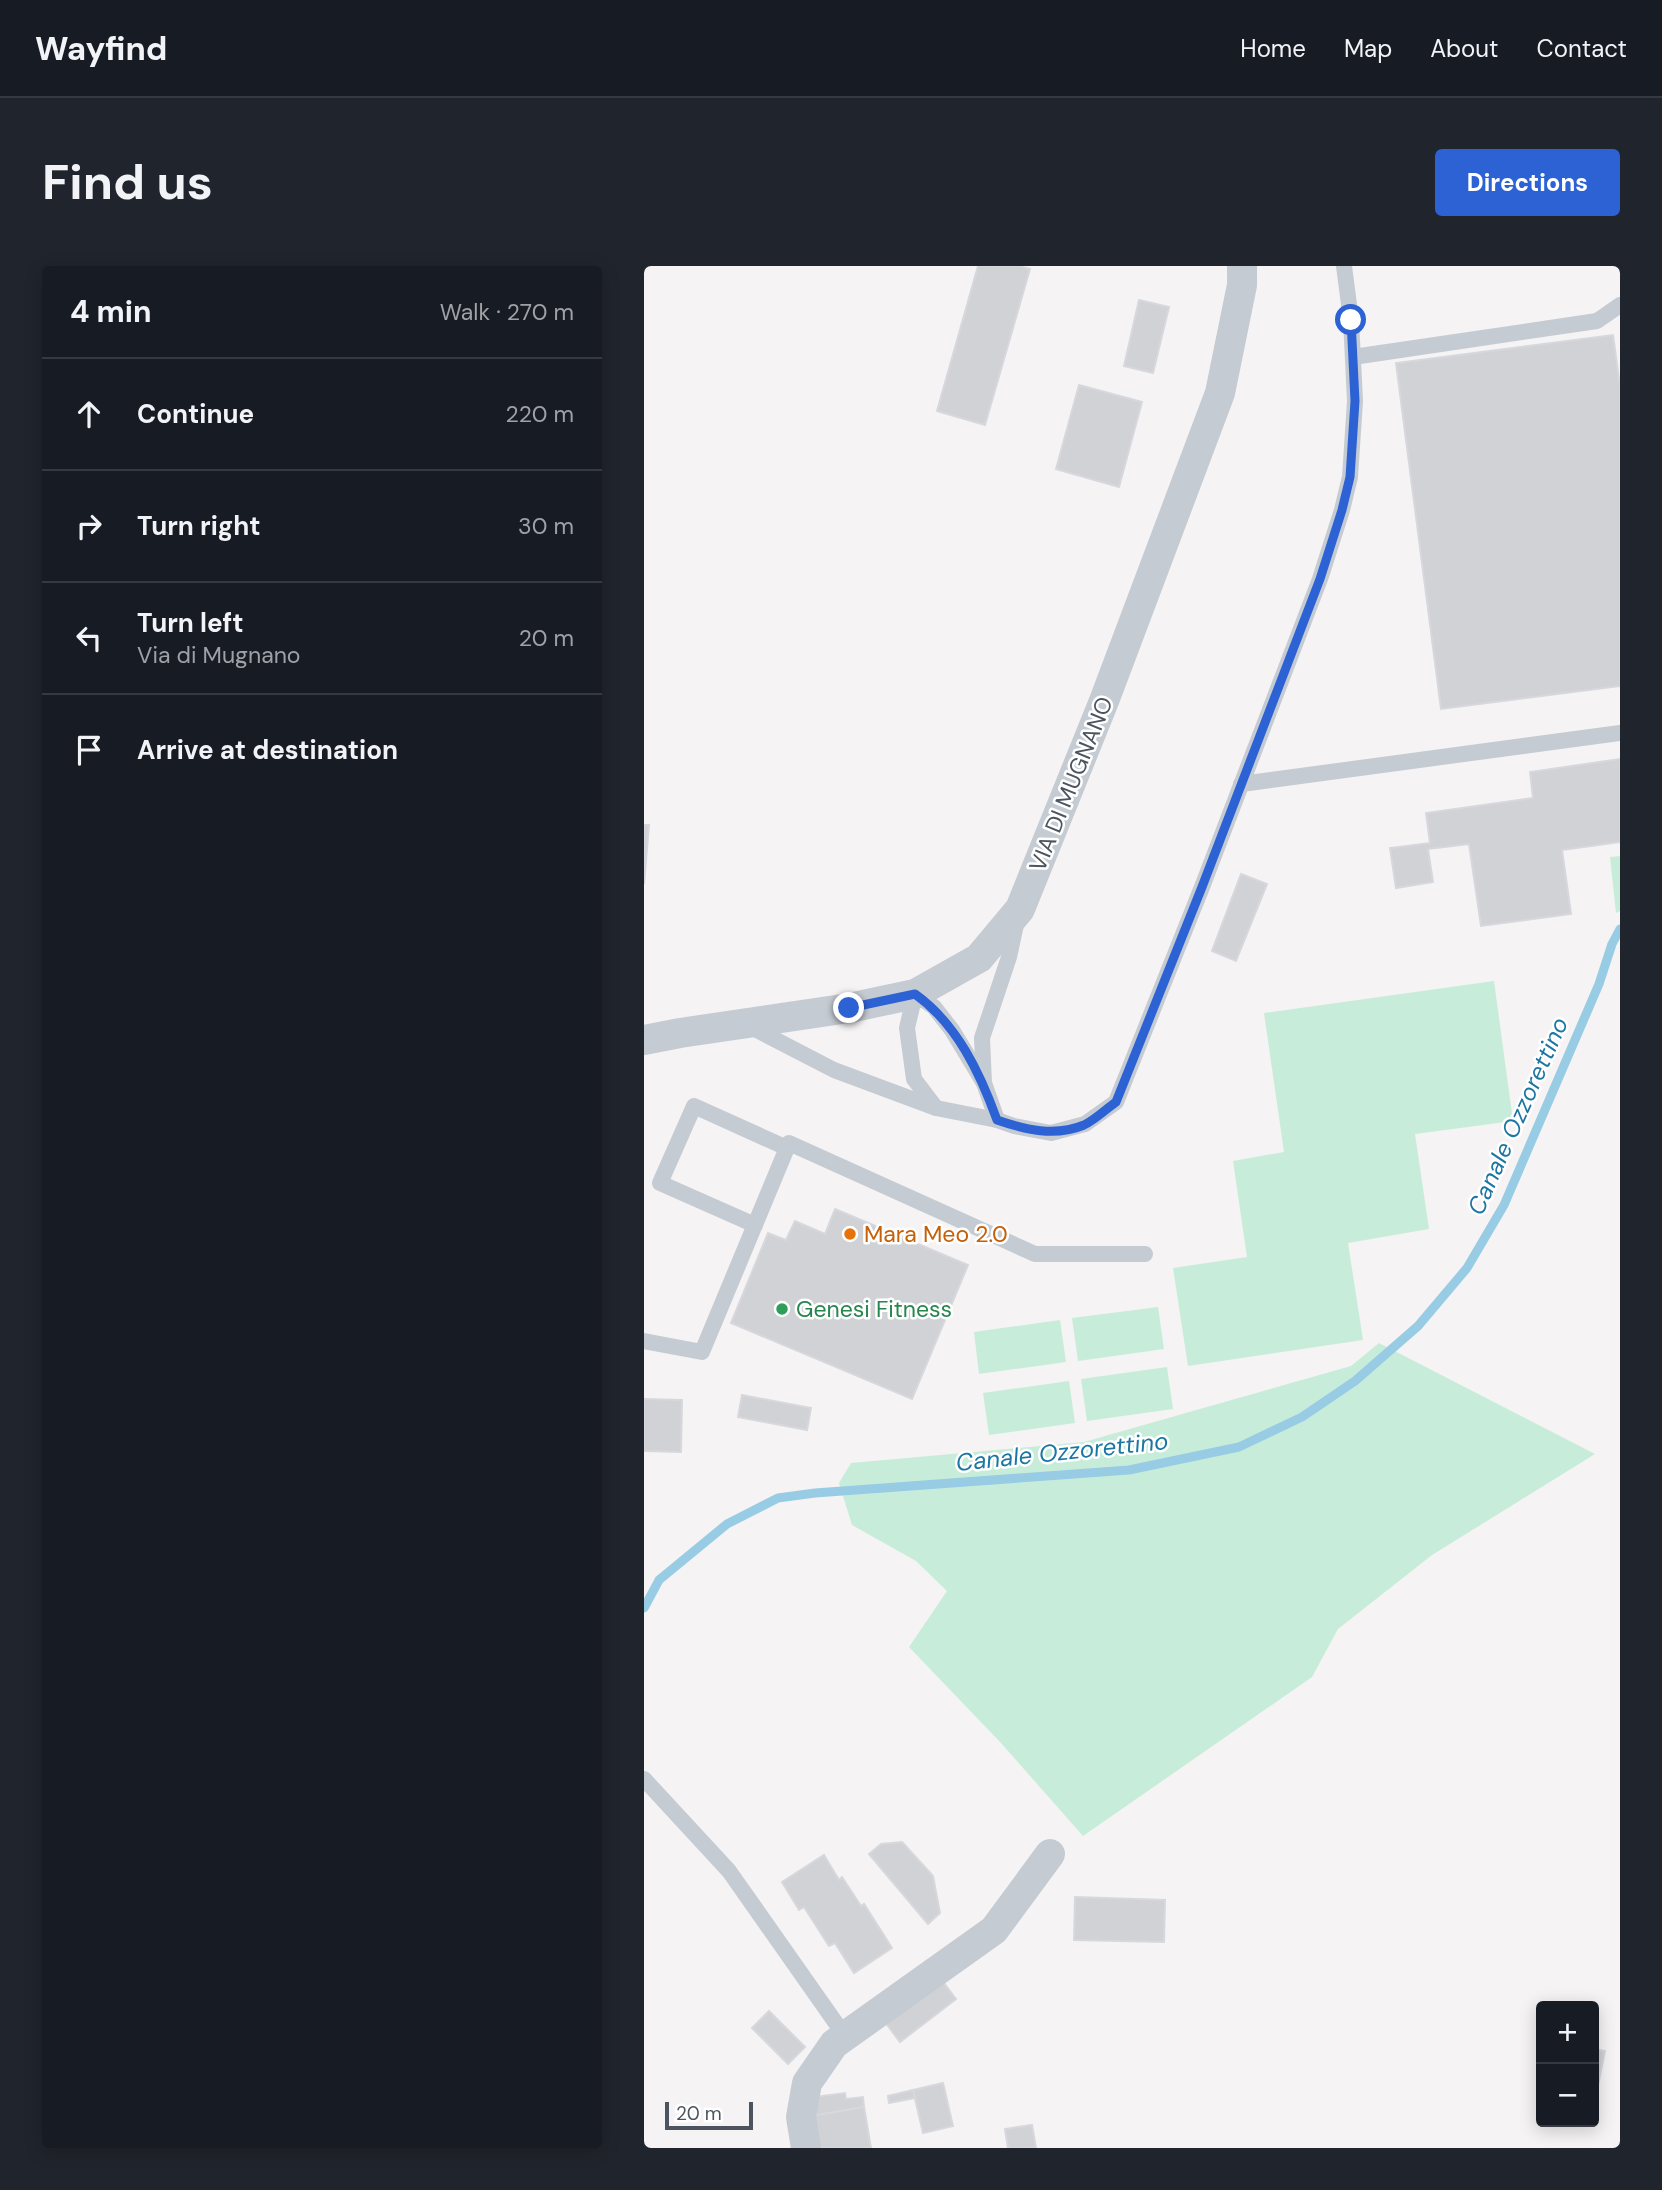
<!DOCTYPE html>
<html lang="en">
<head>
<meta charset="utf-8">
<style>
	:root { --surface:#171b24; --page:#20242c; --text:#f1f3f6; --muted:#9ea1a6; --line:#363941; --accent:#2d62d5 }
	body { margin:0; font-family:"DM Sans",sans-serif; background:var(--page); color:var(--text) }
	.controls { position:absolute; right:21px; bottom:21px; display:grid; overflow:hidden; border-radius:7px; box-shadow:0 4px 18px #0003 }
	.controls button { width:63px; height:63px; display:grid; place-items:center; padding:0; border:0; border-bottom:2px solid var(--line); background:var(--surface); color:var(--text); font:35px sans-serif }
	.scale { position:absolute; left:21px; bottom:18px; width:88px; box-sizing:border-box; padding-left:7px; border:4px solid #4c545f; border-top:0; font-size:19px; line-height:24px; white-space:nowrap; color:#4c545f; -webkit-text-stroke:5px #fff; paint-order:stroke }
	.stop { position:absolute; width:21px; height:21px; margin:-16px; border:5px solid #2d62d5; border-radius:50%; background:#fff }
	.stop.end { background:#2d62d5; border-color:#fff; box-shadow:0 2px 7px #0008 }
	.list { margin:0; padding:0; list-style:none }
	h2 { display:flex; justify-content:space-between; align-items:center; height:91px; margin:0; padding:0 28px; font-size:30px }
	h2 small { font-size:23px; font-weight:400; color:var(--muted) }
	.list li { display:grid; grid-template-columns:46px 1fr auto; gap:21px; align-items:center; box-sizing:border-box; height:112px; padding:0 28px; border-top:2px solid var(--line) }
	.list b { display:block; font-size:26px; white-space:nowrap }
	.list p { margin:0; font-size:23px; white-space:nowrap; color:var(--muted) }
	.list em { font-size:23px; font-style:normal; color:var(--muted) }
	.icon { flex:none; width:38px; height:38px; fill:none; stroke:currentColor; stroke-width:2; stroke-linecap:round; stroke-linejoin:round }
	.map { position:relative; flex:none; width:976px; height:1882px; overflow:hidden; border-radius:7px }
	header { display:flex; align-items:center; gap:42px; box-sizing:border-box; height:98px; padding:0 35px; background:var(--surface); border-bottom:2px solid var(--line) }
	header strong { font-size:33px }
	nav { display:flex; gap:38px; margin-inline-start:auto; font-size:24px }
	.intro { display:flex; align-items:center; justify-content:space-between; box-sizing:border-box; height:168px; padding:0 42px }
	h1 { margin:0; font-size:49px }
	.button { padding:18px 32px; border-radius:7px; background:var(--accent); color:#fff; font-size:24px; font-weight:700 }
	main { display:flex; gap:42px; padding:0 42px }
	aside { flex:1; background:var(--surface); border-radius:7px; box-shadow:0 4px 18px #0003 }
	.map>svg:first-child { display:block }
	.green { fill:#c7edda }
	.lines { fill:none; stroke-linecap:round; stroke-linejoin:round }
	.stream { stroke:#98cce5; stroke-width:9 }
	.building { fill:#d0d2d6; stroke:#d7d8dd; stroke-width:2 }
	.lane { stroke:#c5cbd2; stroke-width:16 }
	.street { stroke:#c5cbd2; stroke-width:30 }
	.route { stroke:#2d62d5; stroke-width:9 }
	.food-dot { fill:#e8710a; stroke:#fff; stroke-width:2.5 }
	.leisure-dot { fill:#2e9e5b; stroke:#fff; stroke-width:2.5 }
	.labels { text-anchor:middle; stroke-width:5; stroke-linejoin:round; paint-order:stroke }
	.street-label { font-size:23px; fill:#4c545f; stroke:#fff }
	.food-label { font-size:23px; fill:#c56008; stroke:#fff; text-anchor:start }
	.leisure-label { font-size:23px; fill:#27864d; stroke:#fff; text-anchor:start }
	.water-label { font-size:24px; font-style:italic; fill:#1b76a3; stroke:#fff }
</style>
</head>
<body>
<header>
<strong>Wayfind</strong>
<nav><a>Home</a><a>Map</a><a>About</a><a>Contact</a></nav>
</header>
<div class="intro"><h1>Find us</h1><a class="button">Directions</a></div>
<main>
<aside>
<h2>4 min<small>Walk · 270 m</small></h2>
<ul class="list">
<li><svg class="icon" aria-label="ahead" viewBox="0 0 24 24"><path d="M12 20V5M6 11l6-6 6 6"/></svg><div><b>Continue</b></div><em>220 m</em></li>
<li><svg class="icon" aria-label="right" viewBox="0 0 24 24"><path d="M7 20v-9h11M14 6l5 5-5 5"/></svg><div><b>Turn right</b></div><em>30 m</em></li>
<li><svg class="icon" aria-label="left" viewBox="0 0 24 24"><path d="M17 20v-9H6M10 6l-5 5 5 5"/></svg><div><b>Turn left</b><p>Via di Mugnano</p></div><em>20 m</em></li>
<li><svg class="icon" aria-label="arrive" viewBox="0 0 24 24"><path d="M6 21V4h12l-3 4 3 4H6"/></svg><div><b>Arrive at destination</b></div></li>
</ul>
</aside>
<div class="map">
<svg width="976" height="1882" viewBox="0 0 976 1882">
	<rect width="100%" height="100%" fill="#f5f3f3"/>
	<!-- green -->
	<g class="green">
		<path d="M976,590V645L972,647L966,591Z"/>
		<path d="M850,715L869,855L771,868L785,963L704,977L719,1074L544,1100L529,1002L603,991L589,895L640,886L620,747Z"/>
		<path d="M514,1041L520,1083L434,1095L428,1052Z"/>
		<path d="M416,1054L422,1096L335,1108L330,1066Z"/>
		<path d="M735,1077L951,1188L788,1289L694,1363L668,1411L439,1570L357,1477L265,1381L303,1325L272,1295L208,1259L195,1217L207,1197L440,1176L707,1100Z"/>
		<path d="M523,1101L529,1143L443,1155L437,1113Z"/>
		<path d="M425,1115L431,1157L345,1169L339,1127Z"/>
	</g>
	<g class="lines">
		<!-- stream -->
		<path class="stream" d="M0,1342L15,1314L83,1258L134,1232L171,1227L485,1204L595,1181L658,1151L711,1115L774,1060L823,1002L860,939L955,718L968,678L976,663"/>
	</g>
	<!-- building -->
	<g class="building">
		<path d="M334,0H375L386,3L341,159L293,145Z"/>
		<path d="M495,34L525,41L509,107L480,100Z"/>
		<path d="M969,69L976,120V420L797,443L752,97Z"/>
		<path d="M435,119L498,136L475,221L412,203Z"/>
		<path d="M976,493V576L918,584L927,648L837,660L825,578L784,583L789,616L752,622L746,582L786,577L782,547L889,532L886,506Z"/>
		<path d="M0,559H5L0,618Z"/>
		<path d="M597,608L623,618L592,695L568,685Z"/>
		<path d="M191,943L324,999L268,1133L87,1057L124,967L142,974L151,955L181,968Z"/>
		<path d="M98,1129L167,1142L163,1164L94,1151Z"/>
		<path d="M0,1133L38,1134L37,1186L0,1185Z"/>
		<path d="M258,1576L289,1610L296,1647L284,1658L225,1588L237,1578Z"/>
		<path d="M180,1589L195,1614L198,1611L217,1640L220,1638L248,1682L210,1707L191,1677L185,1680L160,1641L155,1644L138,1616Z"/>
		<path d="M431,1631L521,1634L520,1676L430,1674Z"/>
		<path d="M294,1709L312,1733L256,1776L238,1752Z"/>
		<path d="M125,1745L161,1781L144,1798L108,1762Z"/>
		<path d="M950,1783L961,1785L950,1839Z"/>
		<path d="M299,1817L309,1860L279,1867L269,1824Z"/>
		<path d="M269,1824L271,1832L245,1837L244,1830Z"/>
		<path d="M201,1827L202,1833L219,1831L220,1841L173,1849L170,1831Z"/>
		<path d="M220,1841L227,1882H167L162,1851Z"/>
		<path d="M388,1859L392,1882H364L361,1863Z"/>
	</g>
	<g class="lines">
		<!-- lane -->
		<g class="lane">
			<path d="M709,91L953,55L976,39"/>
			<path d="M597,518L976,467"/>
			<path d="M105,760L190,804L292,842L353,854L370,860L407,867L441,858L472,836L558,621L676,313L698,244L706,211L711,135L707,54L700,0"/>
			<path d="M292,842L270,813L263,762L271,728L290,741L308,764L340,817"/>
			<path d="M353,854L340,817L338,772L365,691L373,654"/>
			<path d="M111,959L16,917L50,840L143,882"/>
			<path d="M0,1075L58,1086L145,877L391,988H501"/>
			<path d="M0,1513L85,1605L201,1770"/>
		</g>
		<!-- street -->
		<g class="street">
			<path d="M0,774L36,767L205,742L271,728L335,692L376,643L460,435L576,127L598,19V0"/>
			<path d="M162,1882L157,1851L163,1817L190,1778L350,1664L406,1588"/>
		</g>
	</g>
	<g class="lines">
		<!-- route -->
		<path class="route" d="M205,742L271,728C313,758 336,807 353,854C382,864 411,871 440,859C451,854 462,843 472,836L558,621L676,313L698,244L706,211L711,135L707,54"/>
	</g>
	<!-- markers -->
	<circle class="food-dot" cx="206" cy="968" r="7"/>
	<circle class="leisure-dot" cx="138" cy="1043" r="7"/>
	<g class="labels">
		<!-- street labels -->
		<g class="street-label">
			<text transform="translate(427 518) rotate(-68)" y="8">VIA DI MUGNANO</text>
		</g>
		<!-- food labels -->
		<g class="food-label">
			<text x="220" y="976">Mara Meo 2.0</text>
		</g>
		<!-- leisure labels -->
		<g class="leisure-label">
			<text x="152" y="1051">Genesi Fitness</text>
		</g>
		<!-- water labels -->
		<g class="water-label">
			<text transform="translate(874 850) rotate(-66)" y="8">Canale Ozzorettino</text>
			<text transform="translate(418 1186) rotate(-6)" y="8">Canale Ozzorettino</text>
		</g>
	</g>
</svg>
<div class="controls">
<button>+</button>
<button>−</button>
</div>
<div class="scale">20 m</div>
<div class="stop" style="left:707px;top:54px"></div>
<div class="stop end" style="left:205px;top:742px"></div>
</div>
</main>
</body>
</html>
